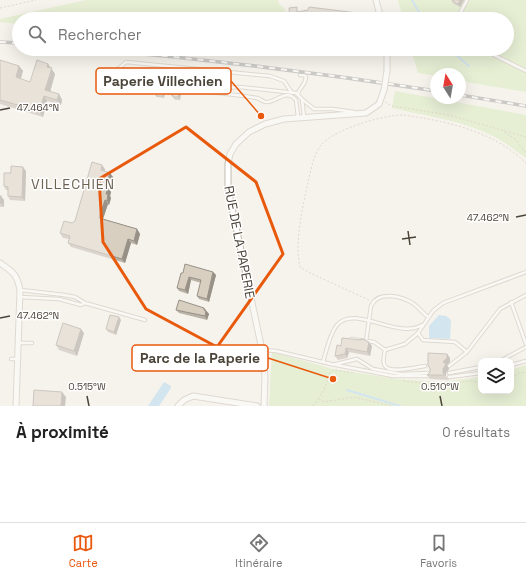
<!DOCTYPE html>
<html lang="fr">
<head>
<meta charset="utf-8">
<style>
	:root { --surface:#fff; --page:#f6f6f6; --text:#222; --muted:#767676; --line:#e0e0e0; --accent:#ea580c }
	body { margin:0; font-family:"Space Grotesk",sans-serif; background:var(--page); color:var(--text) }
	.controls { position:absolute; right:12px; bottom:12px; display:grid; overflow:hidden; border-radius:8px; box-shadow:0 4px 16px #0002 }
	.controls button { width:36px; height:36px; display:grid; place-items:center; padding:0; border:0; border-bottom:1px solid var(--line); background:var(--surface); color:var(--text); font:20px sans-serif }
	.compass { position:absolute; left:430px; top:68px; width:36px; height:36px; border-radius:50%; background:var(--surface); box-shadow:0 4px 16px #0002; rotate:349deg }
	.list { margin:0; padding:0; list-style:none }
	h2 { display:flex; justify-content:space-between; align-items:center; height:52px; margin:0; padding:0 16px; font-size:17px }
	h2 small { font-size:13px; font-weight:400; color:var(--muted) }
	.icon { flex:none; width:22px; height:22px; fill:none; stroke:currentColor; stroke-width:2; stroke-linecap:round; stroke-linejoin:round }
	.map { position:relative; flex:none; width:526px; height:406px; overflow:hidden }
	.search { position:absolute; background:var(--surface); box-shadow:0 4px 16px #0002; left:12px; right:12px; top:12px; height:44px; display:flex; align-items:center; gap:10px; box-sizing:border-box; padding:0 14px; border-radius:22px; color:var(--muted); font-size:15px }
	.sheet { height:116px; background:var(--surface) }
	nav { display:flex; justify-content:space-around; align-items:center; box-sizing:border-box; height:56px; border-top:1px solid var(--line); background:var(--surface); font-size:11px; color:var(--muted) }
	nav a { display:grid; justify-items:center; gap:2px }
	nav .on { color:var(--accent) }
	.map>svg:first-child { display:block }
	.green { fill:#d2eab5 }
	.water { fill:#a9d4f2 }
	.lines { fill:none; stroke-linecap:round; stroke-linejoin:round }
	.stream { stroke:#a9d4f2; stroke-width:2 }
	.service-casing { stroke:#c2bbae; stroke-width:4.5 }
	.minor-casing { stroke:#c2bbae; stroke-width:7 }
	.path { stroke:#c4b79f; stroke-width:1; stroke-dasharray:2 2; stroke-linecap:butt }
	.service { stroke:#fff; stroke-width:2.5 }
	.minor { stroke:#fff; stroke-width:5 }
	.rail-casing { stroke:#9a9a9a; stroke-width:3.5 }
	.rail { stroke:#fff; stroke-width:2; stroke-dasharray:6; stroke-linecap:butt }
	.minor-bridge-casing { stroke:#c2bbae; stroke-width:7; stroke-linecap:butt }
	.minor-bridge { stroke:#fff; stroke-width:5 }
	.wall { fill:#bab2a6 }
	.shaded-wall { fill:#979187 }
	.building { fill:#d8cfc1; stroke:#979187 }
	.marked { fill:none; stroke:#e8590c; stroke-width:3; stroke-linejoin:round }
	.ticks { fill:none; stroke:#4b4439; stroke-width:1.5 }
	.labels { text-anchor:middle; stroke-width:3; stroke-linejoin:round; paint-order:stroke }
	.street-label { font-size:13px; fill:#4b4439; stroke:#fff }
	.neighbourhood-label { font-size:14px; letter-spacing:1px; fill:#6e6250; stroke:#fff }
	.ticks-label { font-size:10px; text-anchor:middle; fill:#4b4439; stroke:#fff; stroke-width:3; stroke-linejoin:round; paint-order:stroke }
	.leader { fill:none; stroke:#e8590c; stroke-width:1.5 }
	.callout-dot { fill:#e8590c; stroke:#fff; stroke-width:1.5 }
	.callout { fill:#fff; stroke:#e8590c; stroke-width:1.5 }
	.callout-label { font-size:14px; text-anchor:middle; font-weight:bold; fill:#4b4439 }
</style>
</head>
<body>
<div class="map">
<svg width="526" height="406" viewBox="0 0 526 406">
	<rect width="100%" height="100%" fill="#f6f3ec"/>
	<!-- green -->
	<g class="green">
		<path d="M86,0H278L279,4L285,9L286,19H19V24L0,22V19Z"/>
		<path d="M398,0H526V92L460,81V74H436V76L418,73L411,49H507V19H403Z"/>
		<path d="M395,91L526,115V158C515,150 505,142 493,136C462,120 425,116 392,108Z"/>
		<path d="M272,352L333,369L397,379L441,382L481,377V391H511V370L526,365V406H269Z"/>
	</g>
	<!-- water -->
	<g class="water">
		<path d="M439,315L446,316L451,320L450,339L429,338V326Z"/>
		<path d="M164,382L171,386V388L159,406H148Z"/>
	</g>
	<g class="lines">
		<!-- stream -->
		<g class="stream">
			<path d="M412,0L423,19"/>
			<path d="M449,49L469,66"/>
			<path d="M347,390L400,406"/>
		</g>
		<defs>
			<g id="service">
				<path d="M457,19L467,0"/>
				<path d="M482,49L526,71"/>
				<path d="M117,70L126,62L270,76L284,81L292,93"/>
				<path d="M298,94C299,87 305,87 306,77L304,75H300"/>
				<path d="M303,100L314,109H333L354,112"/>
				<path d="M298,117L296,100C286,88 276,103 266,102C263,102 261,99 257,98C253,97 249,97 244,96L140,84L139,83L138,80L141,79L227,88L239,87L296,93L302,99L304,117"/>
				<path d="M21,290L64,295L75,297L85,303L145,320"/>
				<path d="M20,297L59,299L81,305L85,303"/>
				<path d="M511,302L526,344"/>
				<path d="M418,333L423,340L455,342L467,352L500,309L526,295"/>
				<path d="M351,339L374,342L385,350"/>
				<path d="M366,341L371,306C378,290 402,296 414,304C419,308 423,313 428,317"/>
				<path d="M18,343H32"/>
				<path d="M263,350L276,351L331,364L393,376H430"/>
				<path d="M385,350L405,344L418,333L433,311L443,303L526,272"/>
				<path d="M385,350C384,355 382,362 385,366C391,374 416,367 425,366"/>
				<path d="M11,359H18"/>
				<path d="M500,361L526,347"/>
				<path d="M323,362C326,352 330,333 337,325C355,304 398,340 422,325"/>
				<path d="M336,364L357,359L373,369L401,374L430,373"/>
				<path d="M511,365L526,361"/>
				<path d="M449,366L467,352"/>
				<path d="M449,373L481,367"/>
				<path d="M449,377L481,373"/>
			</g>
			<g id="minor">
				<path d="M376,0L381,19"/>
				<path d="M387,71V49"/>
				<path d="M0,263C13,272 17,274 20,290L16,406"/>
				<path d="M178,406L184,400L193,396L257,406"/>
				<path d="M264,406L265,376L262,350L228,189V164L230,154L236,144L249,132L265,124L284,119L366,113L379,104L384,90"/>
			</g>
		</defs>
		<!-- service casing -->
		<use href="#service" class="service-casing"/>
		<!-- minor casing -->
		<use href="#minor" class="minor-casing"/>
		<!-- path -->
		<g class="path">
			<path d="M0,8L36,0"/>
			<path d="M385,102L392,106L449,115L526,137"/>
			<path d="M504,132L515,139L526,153"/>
			<path d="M369,300L308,272L300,267C294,242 303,207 308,182C311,171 313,155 321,145C335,129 382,115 403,115C446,121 494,131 526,163"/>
			<path d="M511,378L519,373L526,372"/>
			<path d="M403,381L439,385L471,381L481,383"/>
			<path d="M319,399L324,402L354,397L392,406"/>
			<path d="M313,406L324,390L330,373L334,370L354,373"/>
		</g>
		<!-- service -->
		<use href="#service" class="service"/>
		<!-- minor -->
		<use href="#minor" class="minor"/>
		<defs>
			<g id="rail">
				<path d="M0,42L19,43"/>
				<path d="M90,49C206,59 321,73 436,91"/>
				<path d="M460,95L526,106"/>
			</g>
		</defs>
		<!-- rail casing -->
		<use href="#rail" class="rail-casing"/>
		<!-- rail -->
		<use href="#rail" class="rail"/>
		<defs>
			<path id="minor-bridge" d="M384,90L387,71"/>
		</defs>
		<!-- minor-bridge casing -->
		<use href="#minor-bridge" class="minor-bridge-casing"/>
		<!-- minor-bridge -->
		<use href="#minor-bridge" class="minor-bridge"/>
	</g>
	<!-- wall -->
	<g class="wall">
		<path d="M464,0L460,7L454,4L452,1Z"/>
		<path d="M343,49H373L372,53Z"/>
		<path d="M0,60L19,66L23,71L21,79L30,82L48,64L55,74L50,92L59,94L62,100L61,105L47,101L43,117L0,104Z"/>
		<path d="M131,85L132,86L131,91L124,90L123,89Z"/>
		<path d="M165,92L164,98L157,97L156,96Z"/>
		<path d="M181,93L180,100H175L171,95Z"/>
		<path d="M105,169V171L113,177L109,189L111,192L110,196L111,198L109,205L108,204L103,219L137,229L140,234L137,245L131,243L125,263L71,247L68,243L69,239L63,238L60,233L75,221Z"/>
		<path d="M26,171L25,201L10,200L8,196V190H6L4,186L11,173Z"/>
		<path d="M0,196L4,200V207H0Z"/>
		<path d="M213,272L216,275L209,302L199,299L197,296L201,283L191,280L188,294L179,291L177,288L183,273Z"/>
		<path d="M204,308L209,314L207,320L179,313L176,310Z"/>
		<path d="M121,320L116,335L108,332L106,329Z"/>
		<path d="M84,333L77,356L59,350L56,345Z"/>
		<path d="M368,342H369L372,346L370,356L349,352L347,358L338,360L335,356L341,346Z"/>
		<path d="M447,354L450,358V362L447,365L449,369L446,373V376L449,380L430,379L427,375L430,372V369L428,366Z"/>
	</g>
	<!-- shaded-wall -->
	<g class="shaded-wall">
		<path d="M460,0H464L460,7L458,4Z"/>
		<path d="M369,49H373L372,53Z"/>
		<path d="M48,64L55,74L49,96L45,90L47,67Z"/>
		<path d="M19,66L23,71L19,83L16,77Z"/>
		<path d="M179,90L181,93L180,100L178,97Z"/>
		<path d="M164,91L165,92L164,98L163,96Z"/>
		<path d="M59,94L62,100L61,105L57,100Z"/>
		<path d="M44,96L47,101L43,117L39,111Z"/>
		<path d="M102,165L105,169L104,174L101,170Z"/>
		<path d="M23,167L26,171L25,201L22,197Z"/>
		<path d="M110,173L113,177L109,189L111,192L110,196L111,198L109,205L107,201L106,187Z"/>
		<path d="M1,196L4,200V207L1,203Z"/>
		<path d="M105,200L108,204L102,222L99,218Z"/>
		<path d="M137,229L140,234L137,245L134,241Z"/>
		<path d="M128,239L131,243L125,263L122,259Z"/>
		<path d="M213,272L216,275L209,302L207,299Z"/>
		<path d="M189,277L191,280L188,294L185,290Z"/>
		<path d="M204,308L209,314L207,320L205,316L204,310Z"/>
		<path d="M119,317L121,320L116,335L114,332Z"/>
		<path d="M81,329L84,333L77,356L74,351Z"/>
		<path d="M366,340L372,346L370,356L367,352Z"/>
		<path d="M346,348L349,352L347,358L345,354Z"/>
		<path d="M447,354L450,358V362L447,365L449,369L446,373V376L443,373V362Z"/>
		<path d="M62,392L66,397L65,406H61Z"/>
	</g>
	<!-- building -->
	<g class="building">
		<path d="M453,0H460L458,4L452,1Z"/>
		<path d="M297,7V12L308,10L309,7L357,13V15L360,16V19H290L289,8Z"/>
		<path d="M0,60L19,66L16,77L30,82L37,60L48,64L47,67L52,68L45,90L59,94L57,100L44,96L39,111L0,100Z"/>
		<path d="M171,89L179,90L178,97H173V95H171Z"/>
		<path d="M157,90L164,91L163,96H156Z"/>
		<path d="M92,162L102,165L101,170L110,173L106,187L108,188L106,194H108L107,201L105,200L99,218L137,229L134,241L128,239L122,259L68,243L70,236L60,233L64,221L72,223L75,221Z"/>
		<path d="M11,166L23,167L22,197L8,196V187L4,186V173H11Z"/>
		<rect x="0" y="196" width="1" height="7"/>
		<path d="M185,264L213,272L207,299L197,296L201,280L189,277L185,290L177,288L181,273H183Z"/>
		<path d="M179,300L204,308V310L206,311L205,316L176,310Z"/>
		<path d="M110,315L119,317L114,332L106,329Z"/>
		<path d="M63,323L81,329L74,351L56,345Z"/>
		<path d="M342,338L361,340V339L366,340V341L369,342L367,352L346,348L345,354L335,356L337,345L341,346Z"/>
		<path d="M428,353L447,354V358L443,362L446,364L443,369V373L446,375H427L430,372V368L428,366Z"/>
		<path d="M34,390L62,392L61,406H33Z"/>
	</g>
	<!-- marked area -->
	<path d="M0 0H526V406H0ZM186,127L256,182L283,254L217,347L146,309L103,242L99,179Z" fill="#f6f3ec" fill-opacity=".55" fill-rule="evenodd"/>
	<path class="marked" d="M186,127L256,182L283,254L217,347L146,309L103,242L99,179Z"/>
	<!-- ticks -->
	<path class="ticks" d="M0,110L10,108M516,217L526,215M408,231L410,245M402,239L416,237M0,318L10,316M87,396L89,406M440,396L442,406"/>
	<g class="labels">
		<!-- street labels -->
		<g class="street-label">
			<text transform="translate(240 242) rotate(79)" y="5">RUE DE LA PAPERIE</text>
		</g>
		<!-- neighbourhood labels -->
		<g class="neighbourhood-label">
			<text x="73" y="189">VILLECHIEN</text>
		</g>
	</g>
	<g class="ticks-label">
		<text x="38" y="111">47.464°N</text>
		<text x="488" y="221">47.462°N</text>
		<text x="38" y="319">47.462°N</text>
		<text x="87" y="390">0.515°W</text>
		<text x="440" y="390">0.510°W</text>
	</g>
	<!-- callouts -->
	<path class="leader" d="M261 116L231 81M333 379L268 358"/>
	<g class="callout-dot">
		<circle cx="261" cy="116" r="4"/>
		<circle cx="333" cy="379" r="4"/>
	</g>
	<g class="callout">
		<rect x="96" y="68" width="135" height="26" rx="4"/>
		<rect x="132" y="345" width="136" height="26" rx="4"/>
	</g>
	<g class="callout-label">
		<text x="163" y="86">Paperie Villechien</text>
		<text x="200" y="363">Parc de la Paperie</text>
	</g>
</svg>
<div class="controls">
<button><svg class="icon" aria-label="layers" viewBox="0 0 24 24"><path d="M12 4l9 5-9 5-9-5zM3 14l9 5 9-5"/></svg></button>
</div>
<svg class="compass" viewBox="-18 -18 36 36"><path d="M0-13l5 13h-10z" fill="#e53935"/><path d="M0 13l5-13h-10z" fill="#767676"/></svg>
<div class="search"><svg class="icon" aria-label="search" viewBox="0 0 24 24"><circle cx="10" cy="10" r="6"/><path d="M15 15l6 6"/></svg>Rechercher</div>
</div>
<section class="sheet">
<h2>À proximité<small>0 résultats</small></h2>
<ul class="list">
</ul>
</section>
<nav>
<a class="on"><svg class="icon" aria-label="map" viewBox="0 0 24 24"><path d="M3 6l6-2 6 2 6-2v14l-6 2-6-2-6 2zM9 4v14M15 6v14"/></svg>Carte</a>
<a><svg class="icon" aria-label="directions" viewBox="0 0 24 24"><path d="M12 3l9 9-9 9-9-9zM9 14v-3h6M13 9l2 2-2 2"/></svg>Itinéraire</a>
<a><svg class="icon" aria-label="saved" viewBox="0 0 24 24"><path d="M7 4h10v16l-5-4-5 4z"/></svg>Favoris</a>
</nav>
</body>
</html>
